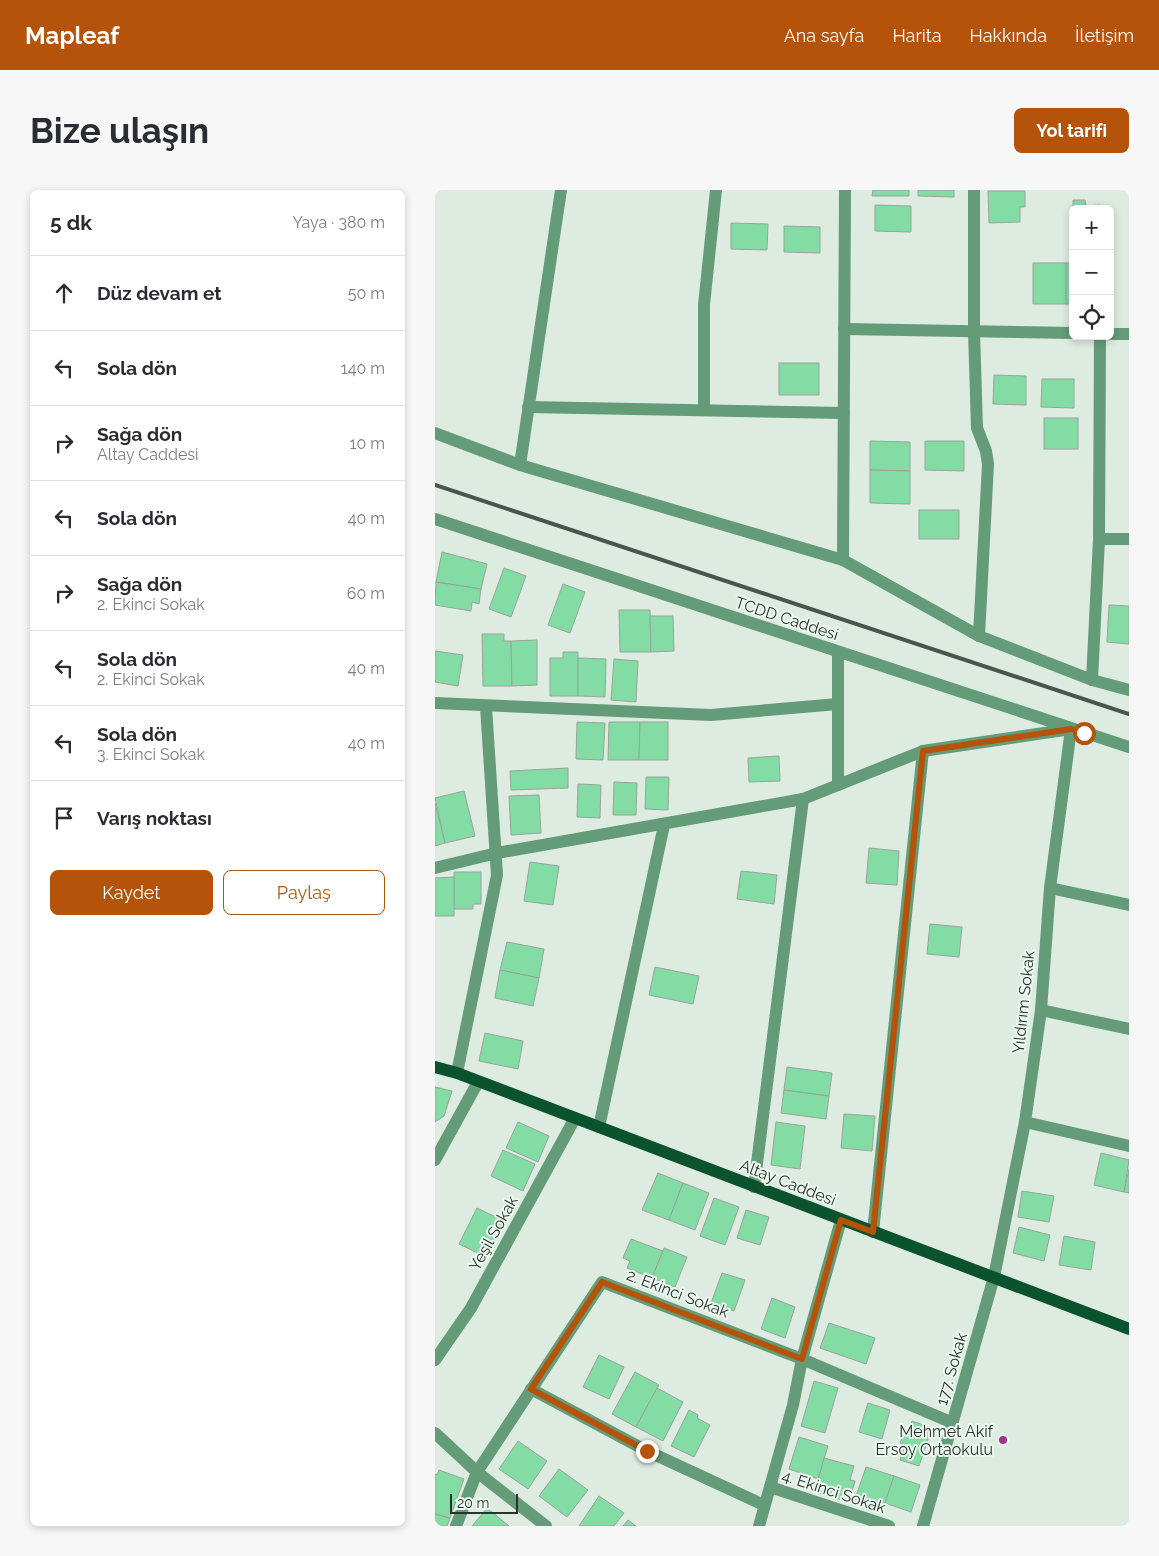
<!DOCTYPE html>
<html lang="tr">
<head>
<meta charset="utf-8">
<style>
	:root { --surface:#fff; --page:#f7f7f7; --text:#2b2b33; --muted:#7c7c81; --line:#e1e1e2; --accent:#b45309 }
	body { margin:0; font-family:Raleway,sans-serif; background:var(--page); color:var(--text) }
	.controls { position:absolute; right:15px; top:15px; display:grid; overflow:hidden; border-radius:8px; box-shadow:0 2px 8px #0003 }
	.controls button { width:45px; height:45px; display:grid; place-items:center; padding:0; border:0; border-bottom:1px solid var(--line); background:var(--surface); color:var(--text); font:25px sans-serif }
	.scale { position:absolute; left:15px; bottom:12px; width:68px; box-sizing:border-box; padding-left:5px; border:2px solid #2c312e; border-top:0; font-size:14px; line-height:18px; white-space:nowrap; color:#2c312e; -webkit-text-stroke:4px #ebf8ef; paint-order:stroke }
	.stop { position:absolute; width:15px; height:15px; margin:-11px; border:4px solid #b45309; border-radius:50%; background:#fff }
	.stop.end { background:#b45309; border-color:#fff; box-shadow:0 1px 5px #0008 }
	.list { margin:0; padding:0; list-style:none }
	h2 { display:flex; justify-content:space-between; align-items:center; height:65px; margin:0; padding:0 20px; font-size:21px }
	h2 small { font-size:16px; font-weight:400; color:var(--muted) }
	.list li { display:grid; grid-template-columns:32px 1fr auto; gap:15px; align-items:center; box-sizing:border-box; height:75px; padding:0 20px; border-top:1px solid var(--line) }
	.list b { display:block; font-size:19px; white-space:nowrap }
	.list p { margin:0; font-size:16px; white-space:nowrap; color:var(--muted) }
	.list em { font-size:16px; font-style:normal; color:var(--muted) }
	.actions { display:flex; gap:10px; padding:15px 20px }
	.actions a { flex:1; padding:11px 0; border:1px solid var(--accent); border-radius:8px; text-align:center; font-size:18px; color:var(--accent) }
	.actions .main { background:var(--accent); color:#fff }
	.icon { flex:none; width:28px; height:28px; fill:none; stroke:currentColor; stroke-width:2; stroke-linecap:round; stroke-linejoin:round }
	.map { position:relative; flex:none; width:694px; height:1336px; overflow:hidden; border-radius:8px }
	header { display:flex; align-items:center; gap:30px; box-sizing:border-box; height:70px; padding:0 25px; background:var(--accent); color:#fff }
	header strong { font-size:24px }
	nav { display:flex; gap:28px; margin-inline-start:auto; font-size:18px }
	.intro { display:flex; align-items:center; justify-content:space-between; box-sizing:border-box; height:120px; padding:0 30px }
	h1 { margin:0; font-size:35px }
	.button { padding:12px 22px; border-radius:8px; background:var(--accent); color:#fff; font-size:18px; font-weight:700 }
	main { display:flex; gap:30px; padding:0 30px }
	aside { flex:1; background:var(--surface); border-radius:8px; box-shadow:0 2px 8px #0003 }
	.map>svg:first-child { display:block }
	.building { fill:#84dca5; stroke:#98a49c }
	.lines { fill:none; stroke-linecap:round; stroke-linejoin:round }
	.minor { stroke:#649b78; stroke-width:12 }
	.major { stroke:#0b522f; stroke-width:12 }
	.rail { stroke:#4c524e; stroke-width:4 }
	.route { stroke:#b45309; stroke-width:6 }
	.poi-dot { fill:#a6328c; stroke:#ebf8ef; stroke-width:2 }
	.labels { text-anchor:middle; stroke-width:4; stroke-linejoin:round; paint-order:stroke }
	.street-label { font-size:16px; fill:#2c312e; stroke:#ebf8ef }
	.poi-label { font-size:16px; fill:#2c312e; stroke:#ebf8ef; text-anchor:end }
</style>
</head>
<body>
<header>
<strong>Mapleaf</strong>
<nav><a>Ana sayfa</a><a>Harita</a><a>Hakkında</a><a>İletişim</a></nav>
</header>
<div class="intro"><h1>Bize ulaşın</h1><a class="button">Yol tarifi</a></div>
<main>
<aside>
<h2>5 dk<small>Yaya · 380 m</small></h2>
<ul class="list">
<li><svg class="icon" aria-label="ahead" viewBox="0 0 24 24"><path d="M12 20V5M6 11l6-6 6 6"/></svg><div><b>Düz devam et</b></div><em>50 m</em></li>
<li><svg class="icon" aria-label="left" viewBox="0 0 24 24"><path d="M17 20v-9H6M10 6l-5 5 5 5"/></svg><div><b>Sola dön</b></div><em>140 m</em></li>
<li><svg class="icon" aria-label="right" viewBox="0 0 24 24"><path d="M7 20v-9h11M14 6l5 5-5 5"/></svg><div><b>Sağa dön</b><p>Altay Caddesi</p></div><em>10 m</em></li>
<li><svg class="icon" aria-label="left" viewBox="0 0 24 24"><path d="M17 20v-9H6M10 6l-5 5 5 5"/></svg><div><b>Sola dön</b></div><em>40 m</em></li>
<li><svg class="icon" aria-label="right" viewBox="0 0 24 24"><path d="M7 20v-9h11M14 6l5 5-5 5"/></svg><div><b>Sağa dön</b><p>2. Ekinci Sokak</p></div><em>60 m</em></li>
<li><svg class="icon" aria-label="left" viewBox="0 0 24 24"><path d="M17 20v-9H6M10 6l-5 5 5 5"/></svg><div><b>Sola dön</b><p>2. Ekinci Sokak</p></div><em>40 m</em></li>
<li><svg class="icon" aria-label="left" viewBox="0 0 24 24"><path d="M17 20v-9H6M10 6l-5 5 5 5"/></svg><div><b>Sola dön</b><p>3. Ekinci Sokak</p></div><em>40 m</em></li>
<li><svg class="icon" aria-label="arrive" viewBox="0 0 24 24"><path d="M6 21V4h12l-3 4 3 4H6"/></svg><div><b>Varış noktası</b></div></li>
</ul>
<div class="actions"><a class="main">Kaydet</a><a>Paylaş</a></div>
</aside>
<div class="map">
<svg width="694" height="1336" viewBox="0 0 694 1336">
	<rect width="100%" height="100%" fill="#deebe1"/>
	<!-- building -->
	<g class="building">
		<path d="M438,0H474V6H437Z"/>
		<path d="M483,0H519V7L483,6Z"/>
		<path d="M553,1H590V17H585V32L554,33Z"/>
		<path d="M638,10H650L651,16L665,15V19H638Z"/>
		<path d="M440,15L476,16V42L440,41Z"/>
		<path d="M296,33L333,34L332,60L296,59Z"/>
		<path d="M349,36L385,37V63L349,62Z"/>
		<rect x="598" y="73" width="33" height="41"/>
		<rect x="631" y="73" width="7" height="41"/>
		<rect x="344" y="173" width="40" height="32"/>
		<path d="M559,185L591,186V215L558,214Z"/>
		<path d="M607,189H639V218L606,217Z"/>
		<rect x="609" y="228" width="34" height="31"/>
		<path d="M435,251L475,252V281L435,280Z"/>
		<path d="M490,251H529V281L490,280Z"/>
		<path d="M435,280L475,281V314L435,313Z"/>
		<rect x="484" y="320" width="40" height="29"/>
		<path d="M7,362L52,374L46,399L1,392Z"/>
		<path d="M69,378L91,386L76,427L54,419Z"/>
		<path d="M1,392L46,399L44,414L37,412L36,421L0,415Z"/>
		<path d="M128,394L150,402L135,443L113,435Z"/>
		<path d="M674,415L694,416V454L672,452Z"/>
		<path d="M184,420H215L216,462H185Z"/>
		<path d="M215,426H238L239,461L216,462Z"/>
		<path d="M47,444H69V451H76L77,496H48Z"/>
		<path d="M102,450V495L77,496L76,451Z"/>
		<path d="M0,461L28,465L23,496L0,492Z"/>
		<path d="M128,462H143V506H115V468H128Z"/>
		<path d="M143,468L171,469L170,507L143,506Z"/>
		<path d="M179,469L203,471L201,512L176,510Z"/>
		<path d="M142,532L170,533L168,570L141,569Z"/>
		<path d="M174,532H205L204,570H173Z"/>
		<path d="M205,532H233V570H204Z"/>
		<path d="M344,566L345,591L314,592L313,568Z"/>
		<path d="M133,578V598L76,600L75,581Z"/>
		<path d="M211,587H234L233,620L210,619Z"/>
		<path d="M179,592L202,593L201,625H178Z"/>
		<path d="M143,594L166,595L165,628L142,627Z"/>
		<path d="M29,601L40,646L10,653L0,608Z"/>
		<path d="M104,605L106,643L76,645L74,606Z"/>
		<path d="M0,613L10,653L0,656Z"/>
		<path d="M434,658L464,661L462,695L431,693Z"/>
		<path d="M95,672L124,676L118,715L89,711Z"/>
		<path d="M306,681L342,685L339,714L302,709Z"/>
		<path d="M19,682H46V714H38V719H19Z"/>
		<path d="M19,687V726H0V688Z"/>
		<path d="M495,734L527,737L524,767L492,764Z"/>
		<path d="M72,752L109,759L104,788L65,780Z"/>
		<path d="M220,777L264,786L258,814L214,805Z"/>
		<path d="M65,780L104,788L98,816L60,808Z"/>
		<path d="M50,843L88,851L83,879L44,871Z"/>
		<path d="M352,877L397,883L394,906L349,900Z"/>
		<path d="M0,897L17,901L9,926L0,932Z"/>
		<path d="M349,900L394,906L391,929L346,923Z"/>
		<path d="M409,924L440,926L437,961L406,958Z"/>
		<path d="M83,932L114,946L103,972L71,958Z"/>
		<path d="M341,932L370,936L365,979L336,975Z"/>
		<path d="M68,960L100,974L88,1001L56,986Z"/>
		<path d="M666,963L694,970L689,1002L659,995Z"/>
		<path d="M694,979V1003L689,1002Z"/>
		<path d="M223,983L248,993L234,1030L207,1020Z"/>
		<path d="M248,993L274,1003L260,1040L234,1030Z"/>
		<path d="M587,1001L619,1006L614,1032L583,1027Z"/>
		<path d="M279,1008L304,1017L290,1055L265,1046Z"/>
		<path d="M42,1018L69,1031L51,1067L24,1054Z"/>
		<path d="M311,1020L334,1027L325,1055L302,1048Z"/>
		<path d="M584,1037L615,1045L609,1071L578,1063Z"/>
		<path d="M629,1046L660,1052L656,1080L624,1075Z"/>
		<path d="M196,1049L228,1061L217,1088L192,1078L195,1071L188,1068Z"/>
		<path d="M229,1058L252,1067L240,1097L217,1088Z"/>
		<path d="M287,1083L310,1090L299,1121L276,1113Z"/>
		<path d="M337,1108L360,1117L350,1148L326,1139Z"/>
		<path d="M394,1133L440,1148L431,1174L385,1158Z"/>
		<path d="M164,1165L189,1177L174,1209L148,1197Z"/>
		<path d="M200,1182L224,1195L201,1237L177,1224Z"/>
		<path d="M379,1191L403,1198L390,1243L366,1236Z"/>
		<path d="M222,1198L248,1212L228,1251L201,1237Z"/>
		<path d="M433,1213L455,1220L447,1249L424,1242Z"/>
		<path d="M254,1220L263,1225L262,1228L275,1235L259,1267L236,1256Z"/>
		<path d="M477,1231L497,1238L484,1276L465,1270L470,1255L465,1253L469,1243L472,1244Z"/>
		<path d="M364,1247L393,1256L383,1289L354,1279Z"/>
		<path d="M83,1251L112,1271L93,1299L64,1279Z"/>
		<path d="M389,1268L419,1276L415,1290L420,1291L414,1312L380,1302Z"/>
		<path d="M431,1277L459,1286L448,1318L420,1309Z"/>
		<path d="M124,1279L153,1300L132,1327L104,1306Z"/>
		<path d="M4,1280L29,1289L15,1328L0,1324V1284L2,1285Z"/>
		<path d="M459,1286L485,1295L476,1322L450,1313Z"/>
		<path d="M164,1306L189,1323L179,1336H144Z"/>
		<path d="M52,1318L74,1336H37Z"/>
		<path d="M0,1324L15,1328L12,1336H0Z"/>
		<path d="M193,1330L201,1336H188Z"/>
	</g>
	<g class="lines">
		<!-- minor -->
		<g class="minor">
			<path d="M539,0V142L542,238L551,261L553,274L544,446"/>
			<path d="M409,139L638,143"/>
			<path d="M675,144H694"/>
			<path d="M93,217L409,223"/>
			<path d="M269,220V115L281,0"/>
			<path d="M0,243L85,275L408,370L544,446L657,490L694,500"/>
			<path d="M85,275L126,0"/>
			<path d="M0,329L694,557"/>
			<path d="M664,349H694"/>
			<path d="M408,370L410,0"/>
			<path d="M403,462V595"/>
			<path d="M657,490L664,349L665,146"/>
			<path d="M0,513L276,525L403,514"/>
			<path d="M0,678L62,663L368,609L488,561L636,539L615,698L606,820L590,932L559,1087L488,1336"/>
			<path d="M615,698L694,715"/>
			<path d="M606,820L694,839"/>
			<path d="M22,883L62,685L51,517"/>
			<path d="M590,932L694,956"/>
			<path d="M164,937L229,635"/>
			<path d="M0,970L43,892"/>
			<path d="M319,997L368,609"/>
			<path d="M438,1042L488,561"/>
			<path d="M0,1170L36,1118L140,928"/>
			<path d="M96,1199L212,1261L329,1315"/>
			<path d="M0,1243L42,1282L111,1336"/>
			<path d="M335,1297L454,1336"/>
			<path d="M21,1336L42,1282L167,1092L367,1169L518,1233"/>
			<path d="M324,1336L358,1215L367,1169L406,1030"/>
		</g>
		<!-- major -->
		<path class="major" d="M0,877L22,883L694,1139"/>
		<!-- rail -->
		<path class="rail" d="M0,295L694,524"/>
	</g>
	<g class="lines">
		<!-- route -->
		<path class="route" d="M212,1261L96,1199L167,1092L367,1169L406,1030L438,1042L488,561L636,539L649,543"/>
	</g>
	<!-- markers -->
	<circle class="poi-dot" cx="568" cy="1250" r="5"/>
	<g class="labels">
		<!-- street labels -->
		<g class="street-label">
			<text transform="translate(352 428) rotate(18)" y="6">TCDD Caddesi</text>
			<text transform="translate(588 812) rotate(-84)" y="6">Yıldırım Sokak</text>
			<text transform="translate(353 992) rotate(21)" y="6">Altay Caddesi</text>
			<text transform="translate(58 1043) rotate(-61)" y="6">Yeşil Sokak</text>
			<text transform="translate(243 1103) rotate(21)" y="6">2. Ekinci Sokak</text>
			<text transform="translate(516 1179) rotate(-74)" y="6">177. Sokak</text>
			<text transform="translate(399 1301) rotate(18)" y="6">4. Ekinci Sokak</text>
		</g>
		<!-- poi labels -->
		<g class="poi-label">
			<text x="558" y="1247">Mehmet Akif<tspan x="558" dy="18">Ersoy Ortaokulu</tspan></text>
		</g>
	</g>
</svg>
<div class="controls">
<button>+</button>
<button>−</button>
<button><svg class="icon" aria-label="locate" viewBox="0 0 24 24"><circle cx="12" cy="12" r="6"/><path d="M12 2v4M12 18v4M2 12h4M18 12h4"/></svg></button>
</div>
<div class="scale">20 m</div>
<div class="stop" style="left:649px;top:543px"></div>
<div class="stop end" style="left:212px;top:1261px"></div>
</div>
</main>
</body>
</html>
